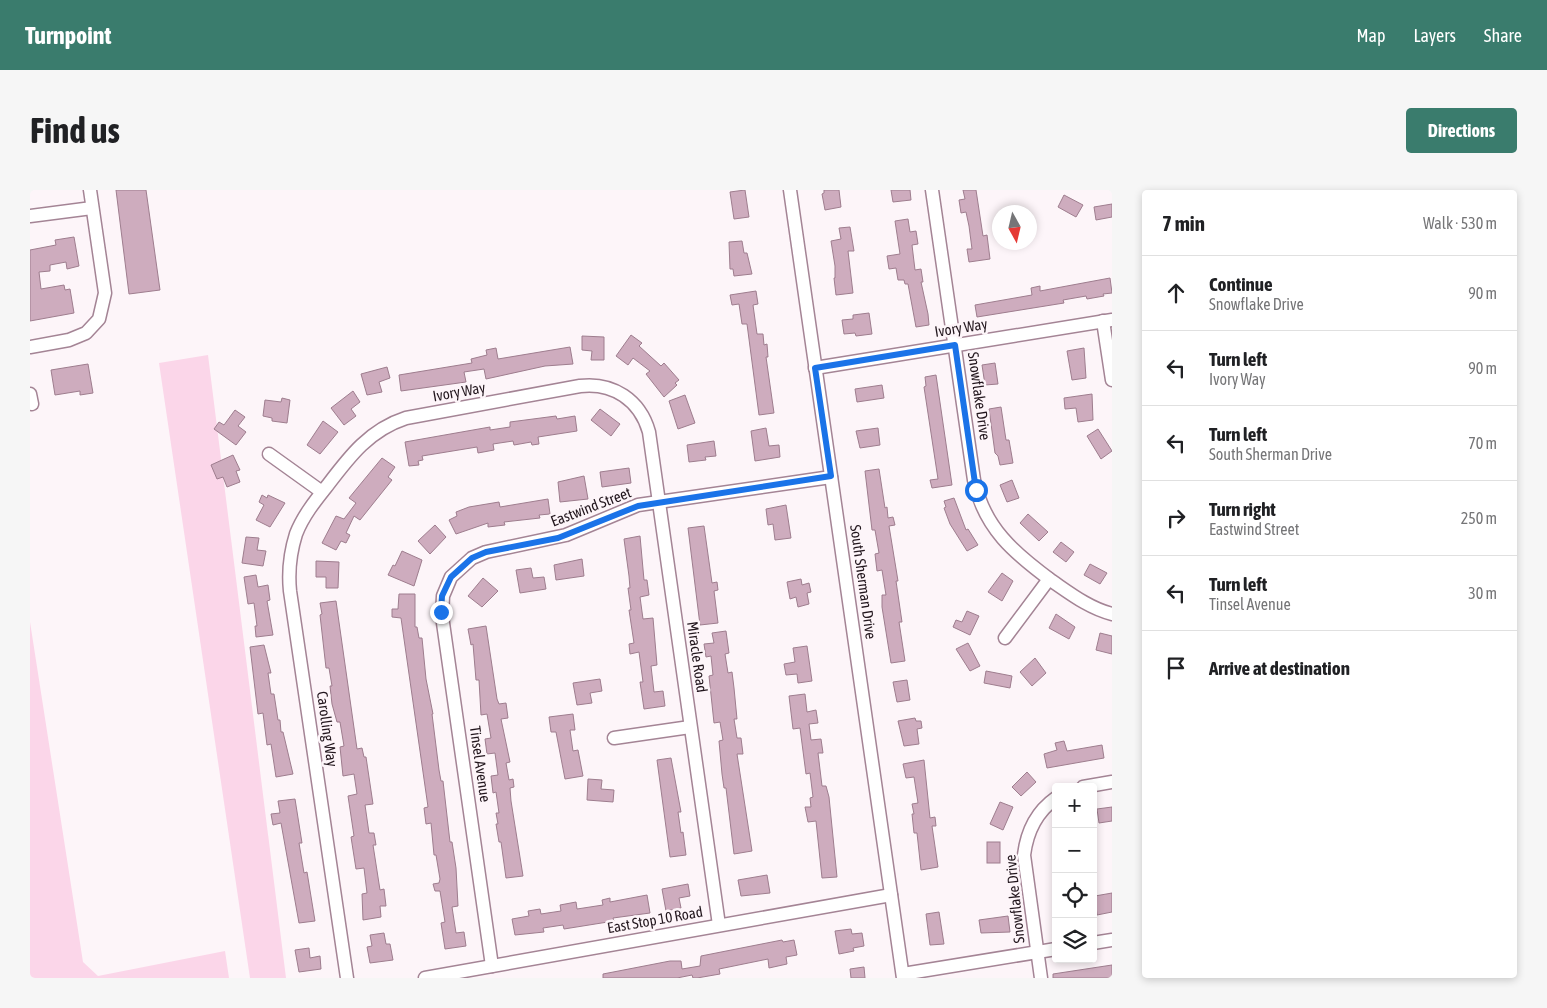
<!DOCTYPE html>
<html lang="en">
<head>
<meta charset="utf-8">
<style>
	:root { --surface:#fff; --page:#f6f6f6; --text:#202124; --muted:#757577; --line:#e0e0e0; --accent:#3a7c6d }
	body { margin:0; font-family:"Asap Condensed",sans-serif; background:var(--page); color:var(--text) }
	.controls { position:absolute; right:15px; bottom:15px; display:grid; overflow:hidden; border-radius:5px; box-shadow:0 2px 8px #0003 }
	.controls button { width:45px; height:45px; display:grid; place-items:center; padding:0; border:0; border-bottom:1px solid var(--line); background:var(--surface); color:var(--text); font:25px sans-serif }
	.compass { position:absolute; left:962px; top:15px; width:45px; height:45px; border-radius:50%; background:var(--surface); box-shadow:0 2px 8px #0003; rotate:172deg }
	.stop { position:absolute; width:15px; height:15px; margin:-11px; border:4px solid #1a73e8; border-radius:50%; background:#fff }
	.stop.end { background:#1a73e8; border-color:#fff; box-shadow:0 1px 5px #0008 }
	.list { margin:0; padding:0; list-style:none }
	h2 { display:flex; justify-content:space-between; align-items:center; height:65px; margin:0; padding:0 20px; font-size:21px }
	h2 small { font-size:16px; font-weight:400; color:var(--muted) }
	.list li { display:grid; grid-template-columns:32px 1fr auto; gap:15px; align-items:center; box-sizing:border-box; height:75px; padding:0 20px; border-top:1px solid var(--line) }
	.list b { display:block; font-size:19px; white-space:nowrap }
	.list p { margin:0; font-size:16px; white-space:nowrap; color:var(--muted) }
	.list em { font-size:16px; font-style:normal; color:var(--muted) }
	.icon { flex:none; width:28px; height:28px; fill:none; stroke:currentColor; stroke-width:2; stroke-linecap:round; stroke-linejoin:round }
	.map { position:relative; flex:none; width:1082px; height:788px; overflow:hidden; border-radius:5px }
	header { display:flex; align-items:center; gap:30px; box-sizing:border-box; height:70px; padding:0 25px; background:var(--accent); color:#fff }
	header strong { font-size:24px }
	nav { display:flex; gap:28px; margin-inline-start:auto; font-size:18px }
	.intro { display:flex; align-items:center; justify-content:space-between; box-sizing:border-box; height:120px; padding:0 30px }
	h1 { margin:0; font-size:35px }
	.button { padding:12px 22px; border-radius:5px; background:var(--accent); color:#fff; font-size:18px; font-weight:700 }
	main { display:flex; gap:30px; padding:0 30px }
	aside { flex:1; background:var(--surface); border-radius:5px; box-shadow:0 2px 8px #0003 }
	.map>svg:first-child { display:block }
	.green { fill:#fbd6e9 }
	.building { fill:#ceacbe; stroke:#9e7d8e }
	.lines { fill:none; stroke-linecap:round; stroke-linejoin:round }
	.minor-casing { stroke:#a48495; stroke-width:15 }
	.minor { stroke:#fff; stroke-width:12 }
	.route { stroke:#1a73e8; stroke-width:6 }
	.labels { text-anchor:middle; stroke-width:5; stroke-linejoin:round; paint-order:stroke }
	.street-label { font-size:15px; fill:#22161d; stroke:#fdf5f9 }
</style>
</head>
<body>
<header>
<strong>Turnpoint</strong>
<nav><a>Map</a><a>Layers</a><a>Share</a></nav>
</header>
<div class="intro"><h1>Find us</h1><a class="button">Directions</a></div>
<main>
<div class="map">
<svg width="1082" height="788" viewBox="0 0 1082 788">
	<rect width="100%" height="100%" fill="#fdf5f9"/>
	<!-- green -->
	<g class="green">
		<path d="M178,165L256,788H220L129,173Z"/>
		<path d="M0,432L53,772L68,786L195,761L199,788H0Z"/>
	</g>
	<!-- building -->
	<g class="building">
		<path d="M86,0H116L130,100L99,104Z"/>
		<path d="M715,0L719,27L704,29L700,2Z"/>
		<path d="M794,0H809L811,17L795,20L792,4L794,3Z"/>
		<path d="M861,0H880L881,10L863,12Z"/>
		<path d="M933,0H946L953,46L957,45L960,69L939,72L937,59H942L939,36L936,22L931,23L929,10L935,9Z"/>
		<path d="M1034,5L1053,15L1046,27L1028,17Z"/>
		<path d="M1082,14V27L1066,30L1064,17Z"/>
		<path d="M878,29L880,42L886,41L888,54L882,55L885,80L891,79L893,92H891L898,124L899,135L886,137L878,94H875L874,90H868L866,78L859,79L857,66L870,64L865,31Z"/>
		<path d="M820,37L824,61H818L823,103L806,105L804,88H805V76L801,51L811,49L809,38Z"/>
		<path d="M44,47L49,76L37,79L36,72L20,75V81L9,82L11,99L34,95L35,100L40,99L44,123L0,131V60L26,55L25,50Z"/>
		<path d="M712,51L714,63H717L722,84L704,86L703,79H700L699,52Z"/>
		<path d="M1080,88L1082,103L1073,104L1074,106L1057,109L1056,106L1033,110L1034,113L947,127L945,115L1002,105L1001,98L1010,96V101Z"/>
		<path d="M726,101L728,114L723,115L727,144H733L734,155L737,154L738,167H736L744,223L729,225L717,134H712L709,114L702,115L700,105Z"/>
		<path d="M839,123L842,144L826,146L825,143L814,144L812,130L823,129V125Z"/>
		<path d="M601,145L612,153L609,156L631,176L634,173L649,190L645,193L647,195L634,207L616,184L620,181L603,168L598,175L586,166Z"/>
		<path d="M552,146L574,147V170H561L562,161L552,160Z"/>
		<path d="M540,157L543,174L515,176L456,189L454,179L434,182L436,192L371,201L369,185L442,173L441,169L457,165L456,160L466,158L468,169Z"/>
		<path d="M1054,158L1056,188L1042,190L1037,161Z"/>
		<path d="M965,173L968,194L955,195L952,175Z"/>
		<path d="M58,174L63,203L50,205V201L25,205L21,180Z"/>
		<path d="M357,177L360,188L349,192L352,202L337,205L331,184Z"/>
		<path d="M906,185L922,295L902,298L900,290L908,289L894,197L896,196L895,187Z"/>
		<path d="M852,195L854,208L827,212L825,199Z"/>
		<path d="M323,201L330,212L321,219L326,226L314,235L301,218Z"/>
		<path d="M1062,204L1063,230L1048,232L1046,218L1035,219L1034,208Z"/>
		<path d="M655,205L665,233L648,239L639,211Z"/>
		<path d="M252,208L260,210L257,233L242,231V228L233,226L235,210L251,212Z"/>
		<path d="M971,217L976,250H979L983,273L970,275L968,266L965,263L959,219Z"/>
		<path d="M570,219L590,234L581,246L561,230Z"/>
		<path d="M205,220L215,227L208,236L216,242L206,255L184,239L189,232L194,235Z"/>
		<path d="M526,226L527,229L545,226L547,241L508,247L509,254L502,255L501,252L484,255L483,251L463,254L464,260L448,263L447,257L392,266L393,270L388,271L389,275L379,276L375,252L460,237V240L480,237V232Z"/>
		<path d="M293,231L308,242L290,264L277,255Z"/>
		<path d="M736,238L739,256L749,255L750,267L725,271L721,241Z"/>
		<path d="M848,238L850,255L830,258L826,241Z"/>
		<path d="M1068,239L1082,261L1071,269L1057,246Z"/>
		<path d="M684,251L686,266L675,267L676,270L659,272L657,255Z"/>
		<path d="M203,265L210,280L206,281L210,292L197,297L193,287L187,289L181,275Z"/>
		<path d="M352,268L365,277L358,287L362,290L330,330L324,326L316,343L320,345L316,353L311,351L306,360L292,353L306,326L314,329L326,313L319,308Z"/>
		<path d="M599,278L601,293L572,297L570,282Z"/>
		<path d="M849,279L855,318L857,317L858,328L863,327L865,335L859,336L868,391H866L872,432H869L875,471L861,473L852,417V405H856L852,380L847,381L845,364L849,363L845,340H842L835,281Z"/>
		<path d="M554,286L558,309L530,312L528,292Z"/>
		<path d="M982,290L989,308L977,312L970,295Z"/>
		<path d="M232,305L237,308L238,305L255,313L240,337L226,330L234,315L229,312Z"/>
		<path d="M924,308L936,340L938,339L948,355L937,361L920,334L914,318L916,317L914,311Z"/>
		<path d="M518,309L520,324L509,325L510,328L474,332L475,335L458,337V333L426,344L419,330L427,326L426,322L439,317L469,312L470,317Z"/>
		<path d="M756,315L761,348L745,350L743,334L738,335L736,319Z"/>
		<path d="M998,324L1018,342L1009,351L990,333Z"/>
		<path d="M405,335L416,347L400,364L388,351Z"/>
		<path d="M674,336L682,393L687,392L688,400L684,401L688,433L670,435L658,338Z"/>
		<path d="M610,346L614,390H617L619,405L610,407L613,429L623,428L627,475L621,476L624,502L633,501L635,516L614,519L610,492H613L609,462L600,464L599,454L604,453L599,420H601L598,398H600L599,386L594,349Z"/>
		<path d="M216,347L229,348L227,360L236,361L233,376L212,373Z"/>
		<path d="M1031,352L1044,362L1036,372L1023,362Z"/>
		<path d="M372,361L392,370L384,396L358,385L363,375L365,376Z"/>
		<path d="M552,369L554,386L526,390L524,375Z"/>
		<path d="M286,371L309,372L308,398H296V387H286Z"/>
		<path d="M1060,374L1077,383L1070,394L1054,385Z"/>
		<path d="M501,378L503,388L514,387L516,399L490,403L486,380Z"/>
		<path d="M972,383L983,391L972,411L958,402Z"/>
		<path d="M226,385L228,397L238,395L240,410L237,411L243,445L226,447L225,436H227L224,413L218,414L214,387Z"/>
		<path d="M453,388L468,401L452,417L438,406Z"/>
		<path d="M771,389L772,395L779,393L781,402L777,403L779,414L768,417L766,407L760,409L757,392Z"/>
		<path d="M369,404H385V437H387L389,448H392L396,489L403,524H402L409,580L411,591H413L420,652H422L426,678L428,716L422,717L426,743L434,742L436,756L415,759L411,733L415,732L410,701H405L403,694L409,693L410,689L406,665H404L401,633L396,634L394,618L398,617L371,428L362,427V419H368Z"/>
		<path d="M306,411L327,559L332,558L334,567H336L343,614L335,615L339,643H344L346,655H343L350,700L354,699L356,716H350L351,727L333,730L332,704L337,703L334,678L326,679L321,647L324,646L318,606L327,604L324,584L313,586L310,557L314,556L310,532H307L302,514L300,496H302L299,478H296L290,425L292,424L290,413Z"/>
		<path d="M937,421L949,426L940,445L923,437L926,430L932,432Z"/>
		<path d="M1026,424L1045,437L1039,449L1019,438Z"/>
		<path d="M456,436L467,509L469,514L476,513L478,528L471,529L480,572L476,573L479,590L483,589L484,597L480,598L481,611L493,686L476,688L471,652H469L466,634H468L466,623H469L466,602L463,603L461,586L468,585L465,563L457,564L455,549L461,548L457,524L451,525L449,490H446L443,454L441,455L438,439Z"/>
		<path d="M696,441L699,463L695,464L698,483L702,482L704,498L707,529H704L707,548H711L713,564H707L722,661L704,664L696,598H694L692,584L689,551L693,550L690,532L684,533L679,486L683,485L681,466L676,467L674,454L684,453L682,443Z"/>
		<path d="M1070,443L1082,446V464L1066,460Z"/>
		<path d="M938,453L950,476L940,481L926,459Z"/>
		<path d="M234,455L241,483H238L241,504H244L248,530H250L251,542H253L263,584L246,587L241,554L237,555L233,523L228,524L220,457Z"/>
		<path d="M777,456L782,491L768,493L767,484L756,485L754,474L765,472L763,458Z"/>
		<path d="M1005,468L1016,483L1002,496L990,482Z"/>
		<path d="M956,481L982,486L980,498L954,493Z"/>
		<path d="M570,489L572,501L560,503L562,513L547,515L543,493Z"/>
		<path d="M877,490L880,510L867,512L863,492Z"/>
		<path d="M775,504L777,522L786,520L788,533L779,534L781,550L791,549L793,563H788L792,596H796L799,607L807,687L792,688L786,631L778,632L775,617H781L780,608L783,607L780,583L776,584L770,538L763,539L759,506Z"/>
		<path d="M543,524L545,540H540L543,561L548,560L553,586L535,589L526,542H521L519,527Z"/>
		<path d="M885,528L886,531H891L892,538L887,539L889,554L874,556L868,531Z"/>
		<path d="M1034,551L1037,561L1072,555L1074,568L1017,578L1014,564L1027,560L1025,553Z"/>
		<path d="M641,568L651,622H648L651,643L653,642L656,665L640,667L627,570Z"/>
		<path d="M894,570L900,628L905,627L906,636H902L908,677L891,680L887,643H884L882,624H884L882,614L888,613L884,587L876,588L873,574Z"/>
		<path d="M997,582L1006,592L991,606L982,597Z"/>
		<path d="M558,589L572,590L571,599L584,600L583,612L557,610Z"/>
		<path d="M265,609L272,653H269L274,683L277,682L285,731L269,733L251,633L243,635L241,624L250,623L248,611Z"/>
		<path d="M970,612L983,617L973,640L960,634Z"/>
		<path d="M1082,617V631L1069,633L1067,619Z"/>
		<rect x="957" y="652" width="13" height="21"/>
		<path d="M737,685L740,703L711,706L708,690Z"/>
		<path d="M658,694L660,706L649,708L651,718L636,721L632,699Z"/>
		<path d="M1082,703V722L1067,725L1065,706Z"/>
		<path d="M617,705L620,723L583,728L584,731L534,739L533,735L513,738L514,742L485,745L482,729L499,726L498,721L510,719L511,724L531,721L530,715L546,712L547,719L573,715L572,710L580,708V712Z"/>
		<path d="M909,722L914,754L900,755L896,724Z"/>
		<path d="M978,726L980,742L951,743L949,730Z"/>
		<path d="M821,739L822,744L832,743L834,756L823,758L824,761L809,764L805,741Z"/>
		<path d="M354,743L356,754H360L363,770L340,773L337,757L342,756L340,745Z"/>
		<path d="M752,750L753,752L764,750L767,765L756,767L757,774L739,778L738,769L689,779L690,784L667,788H663L662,785L647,788H573V784L640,771H651L652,779L670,776L671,766Z"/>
		<path d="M279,758L280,768L290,766L291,779L269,782L265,760Z"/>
		<path d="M1082,775V788H1023V784Z"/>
		<path d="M834,777L835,788H821L820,779Z"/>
	</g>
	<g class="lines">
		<defs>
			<g id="minor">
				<path d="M760,0L873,788"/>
				<path d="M902,0L944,290C954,338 984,363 1022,391C1041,404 1059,418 1082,424"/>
				<path d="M0,26L62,18"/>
				<path d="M1073,131L1082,190"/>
				<path d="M0,157L39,150L56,143L69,129L75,103L60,0"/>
				<path d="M785,178L1082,130"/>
				<path d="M0,204L2,214"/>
				<path d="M239,264L292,302"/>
				<path d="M975,448L1019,389"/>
				<path d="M584,548L660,537"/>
				<path d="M1053,597L1082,592"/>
				<path d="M1063,753L1082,750"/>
				<path d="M462,776L412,426L413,406L421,387L442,368L456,362L536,345L608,315L801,287"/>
				<path d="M873,784L1026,759"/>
				<path d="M317,788L260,401C258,381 260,363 266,344C273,326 285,311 297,296C319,267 339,240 376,228L550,196C583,192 610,210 619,242L689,735"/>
				<path d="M395,788L861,705"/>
				<path d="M1011,788L994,665C997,641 1006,622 1026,608"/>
			</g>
		</defs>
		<!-- minor casing -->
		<use href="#minor" class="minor-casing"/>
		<!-- minor -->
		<use href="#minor" class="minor"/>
	</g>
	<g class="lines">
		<!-- route -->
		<path class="route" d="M411,422L412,406L421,387L442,368L456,362L528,348L608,316L801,286L785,178L925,155L946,300"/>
	</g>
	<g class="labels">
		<!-- street labels -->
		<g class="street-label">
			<text transform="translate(931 138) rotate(-9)" y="5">Ivory Way</text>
			<text transform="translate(429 202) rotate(-10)" y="5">Ivory Way</text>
			<text transform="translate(949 206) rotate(82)" y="5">Snowflake Drive</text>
			<text transform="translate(561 317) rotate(-21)" y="5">Eastwind Street</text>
			<text transform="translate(833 392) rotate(82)" y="5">South Sherman Drive</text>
			<text transform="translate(667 467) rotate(82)" y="5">Miracle Road</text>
			<text transform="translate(297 539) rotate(82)" y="5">Carolling Way</text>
			<text transform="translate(450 574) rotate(82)" y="5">Tinsel Avenue</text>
			<text transform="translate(985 709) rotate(-96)" y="5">Snowflake Drive</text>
			<text transform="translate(625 730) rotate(-10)" y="5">East Stop 10 Road</text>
		</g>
	</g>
</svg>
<div class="controls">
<button>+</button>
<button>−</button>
<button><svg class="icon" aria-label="locate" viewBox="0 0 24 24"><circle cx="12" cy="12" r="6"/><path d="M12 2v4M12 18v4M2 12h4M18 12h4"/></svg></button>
<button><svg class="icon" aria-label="layers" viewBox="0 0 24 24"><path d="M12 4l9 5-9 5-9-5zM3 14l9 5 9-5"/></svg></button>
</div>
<svg class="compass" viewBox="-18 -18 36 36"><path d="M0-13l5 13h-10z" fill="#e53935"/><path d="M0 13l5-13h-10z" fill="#757577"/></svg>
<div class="stop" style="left:946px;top:300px"></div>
<div class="stop end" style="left:411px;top:422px"></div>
</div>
<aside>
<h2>7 min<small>Walk · 530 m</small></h2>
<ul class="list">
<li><svg class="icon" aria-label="ahead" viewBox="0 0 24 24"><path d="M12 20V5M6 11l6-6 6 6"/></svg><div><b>Continue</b><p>Snowflake Drive</p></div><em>90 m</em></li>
<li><svg class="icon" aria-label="left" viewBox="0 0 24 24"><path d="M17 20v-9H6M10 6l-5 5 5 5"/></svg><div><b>Turn left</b><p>Ivory Way</p></div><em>90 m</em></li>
<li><svg class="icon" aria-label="left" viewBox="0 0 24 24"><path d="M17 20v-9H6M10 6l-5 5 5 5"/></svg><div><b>Turn left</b><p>South Sherman Drive</p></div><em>70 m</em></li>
<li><svg class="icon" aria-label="right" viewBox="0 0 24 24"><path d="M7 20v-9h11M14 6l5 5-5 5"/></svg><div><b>Turn right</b><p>Eastwind Street</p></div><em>250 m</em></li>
<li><svg class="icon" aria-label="left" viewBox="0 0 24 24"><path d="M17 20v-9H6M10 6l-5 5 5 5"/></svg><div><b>Turn left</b><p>Tinsel Avenue</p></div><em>30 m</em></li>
<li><svg class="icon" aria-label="arrive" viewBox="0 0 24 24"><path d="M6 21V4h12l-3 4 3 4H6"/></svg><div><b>Arrive at destination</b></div></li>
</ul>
</aside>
</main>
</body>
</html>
